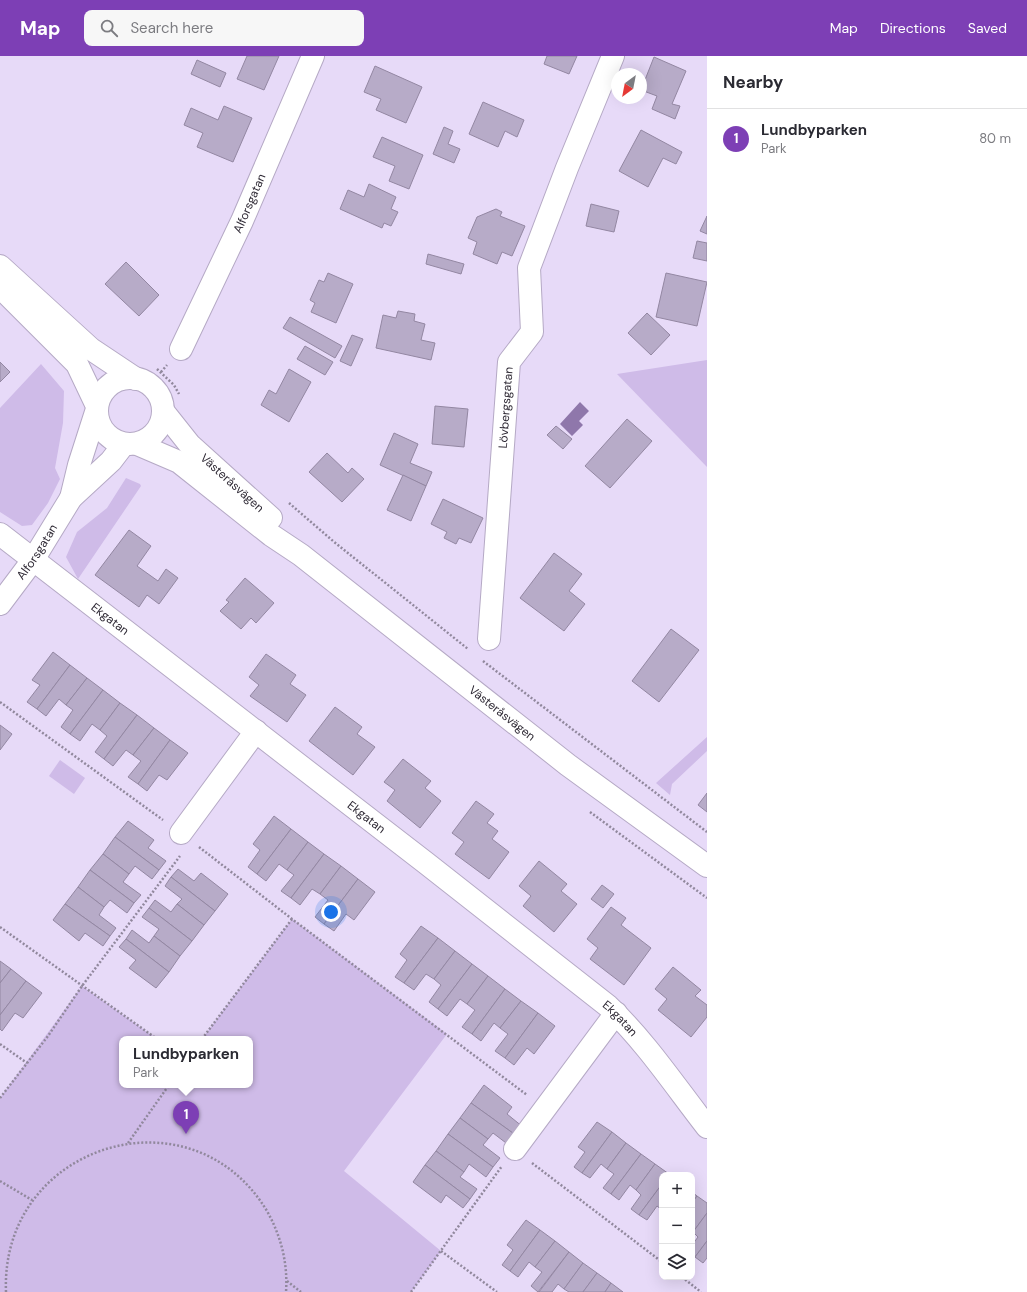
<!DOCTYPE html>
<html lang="en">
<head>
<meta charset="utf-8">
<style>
	:root { --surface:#fff; --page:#f7f7f7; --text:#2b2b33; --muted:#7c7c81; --line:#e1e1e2; --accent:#7d3fb5 }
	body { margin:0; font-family:"DM Sans",sans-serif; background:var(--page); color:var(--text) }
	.controls { position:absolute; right:12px; bottom:12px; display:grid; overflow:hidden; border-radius:8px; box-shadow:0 4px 16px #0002 }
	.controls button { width:36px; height:36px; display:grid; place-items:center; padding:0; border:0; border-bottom:1px solid var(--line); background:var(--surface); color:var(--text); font:20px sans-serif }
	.compass { position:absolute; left:611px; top:12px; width:36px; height:36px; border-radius:50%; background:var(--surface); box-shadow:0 4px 16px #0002; rotate:212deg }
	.you { position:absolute; left:331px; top:856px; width:14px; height:14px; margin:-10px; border:3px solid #fff; border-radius:50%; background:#1a73e8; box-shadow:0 0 0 6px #1a73e833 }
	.badge { display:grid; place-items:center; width:26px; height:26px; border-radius:50%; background:var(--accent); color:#fff; font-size:13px; font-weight:700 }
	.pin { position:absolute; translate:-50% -33px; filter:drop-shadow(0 1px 2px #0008) }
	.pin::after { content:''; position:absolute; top:21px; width:14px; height:12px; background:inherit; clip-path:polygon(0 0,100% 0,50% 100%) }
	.popup { position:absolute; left:119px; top:980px; width:134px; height:52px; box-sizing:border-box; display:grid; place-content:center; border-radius:8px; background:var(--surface); filter:drop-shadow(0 1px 3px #0005); font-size:13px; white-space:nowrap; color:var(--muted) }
	.popup b { font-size:15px; color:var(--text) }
	.popup::after { content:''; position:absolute; left:50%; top:100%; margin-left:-8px; border:8px solid transparent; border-top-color:var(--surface) }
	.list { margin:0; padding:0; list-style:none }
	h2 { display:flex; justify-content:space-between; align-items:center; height:52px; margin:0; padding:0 16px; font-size:17px }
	h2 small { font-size:13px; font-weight:400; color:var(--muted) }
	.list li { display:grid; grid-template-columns:26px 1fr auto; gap:12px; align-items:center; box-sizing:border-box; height:60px; padding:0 16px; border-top:1px solid var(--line) }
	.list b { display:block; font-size:15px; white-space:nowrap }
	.list p { margin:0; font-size:13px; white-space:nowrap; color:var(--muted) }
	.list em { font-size:13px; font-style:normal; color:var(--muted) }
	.icon { flex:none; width:22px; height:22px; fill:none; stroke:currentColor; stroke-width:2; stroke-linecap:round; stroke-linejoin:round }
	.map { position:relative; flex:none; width:707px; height:1236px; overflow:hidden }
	header { display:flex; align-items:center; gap:24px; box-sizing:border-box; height:56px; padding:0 20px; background:var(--accent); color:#fff }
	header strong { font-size:19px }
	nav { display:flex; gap:22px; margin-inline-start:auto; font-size:14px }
	.search { width:280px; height:36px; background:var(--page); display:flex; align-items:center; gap:10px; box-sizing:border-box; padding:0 14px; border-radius:8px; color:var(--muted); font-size:15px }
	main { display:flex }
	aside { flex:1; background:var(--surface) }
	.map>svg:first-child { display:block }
	.green { fill:#cfbbe8 }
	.water { fill:#8f77ab }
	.building { fill:#b7abc8; stroke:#9387a2 }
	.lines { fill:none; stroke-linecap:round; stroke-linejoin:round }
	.minor-casing { stroke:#b5a9c5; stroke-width:24 }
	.path { stroke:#91889d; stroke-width:2.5; stroke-dasharray:2 2; stroke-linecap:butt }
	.minor { stroke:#fff; stroke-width:22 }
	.labels { text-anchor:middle; stroke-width:3; stroke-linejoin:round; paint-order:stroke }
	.street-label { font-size:12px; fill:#302b36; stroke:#fff }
</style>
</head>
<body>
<header>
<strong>Map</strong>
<div class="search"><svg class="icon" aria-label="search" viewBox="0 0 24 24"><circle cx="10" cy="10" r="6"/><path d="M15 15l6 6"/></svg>Search here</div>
<nav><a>Map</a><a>Directions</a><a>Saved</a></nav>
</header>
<main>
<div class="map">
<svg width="707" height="1236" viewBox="0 0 707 1236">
	<rect width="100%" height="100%" fill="#e7daf8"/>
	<!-- green -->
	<g class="green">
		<path d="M707,304V411L617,318Z"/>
		<path d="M41,308L64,335L63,367L55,412L60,423L48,447L32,469L22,470L0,456V352Z"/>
		<path d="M126,422L140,428L141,430L78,523L66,501L77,476L107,452Z"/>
		<path d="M707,681V695L672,728L670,739L656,727Z"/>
		<path d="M60,704L85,722L74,738L49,720Z"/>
		<path d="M292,863L447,978L344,1115L441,1195L411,1236H0V1042L82,930L157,983H122V1029H250V983H202Z"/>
	</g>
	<!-- water -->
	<path class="water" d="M580,346L589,355L579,365L583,369L572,380L560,368Z"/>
	<!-- building -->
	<g class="building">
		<path d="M247,0H279L264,34L237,23Z"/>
		<path d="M547,0H577L569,18L544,8Z"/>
		<path d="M654,1L686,15L672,48L680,50L675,63L652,53L657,40L641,34Z"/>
		<path d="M197,4L226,17L220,31L191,18Z"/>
		<path d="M375,10L422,31L406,67L376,54L381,43L364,36Z"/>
		<path d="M483,46L524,64L517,81L505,75L498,91L469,78Z"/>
		<path d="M224,50L252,62L233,106L197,91L203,77L184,69L191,52L218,64Z"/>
		<path d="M444,71L453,75L448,88L460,93L454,107L433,98Z"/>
		<path d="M641,74L682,96L676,108L663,102L648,131L619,115Z"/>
		<path d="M382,81L423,99L409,133L389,125L395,110L373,101Z"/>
		<path d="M369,128L396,141L391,153L398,156L391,170L384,167L382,172L340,153L348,134L364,141Z"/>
		<path d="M591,148L619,155L614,176L586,170Z"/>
		<path d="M496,153L502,156L500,160L525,170L512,200L502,196L497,208L473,198L477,186L468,182L477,161Z"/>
		<path d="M707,160V178L700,175Z"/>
		<path d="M697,185L707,187V205L693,202Z"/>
		<path d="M428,198L464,208L461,218L426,208Z"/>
		<path d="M126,206L159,239L139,260L105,228Z"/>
		<path d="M328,217L353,228L336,267L311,256L315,247L310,244L319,224L324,226Z"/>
		<path d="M666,217L707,226L697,270L656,261Z"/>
		<path d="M398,255L415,258L414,265L425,268L421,284L435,287L431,304L376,292L383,259L396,262Z"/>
		<path d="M647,257L670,279L651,299L628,277Z"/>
		<path d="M290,261L342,290L335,302L283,272Z"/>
		<path d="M352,279L363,283L351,310L340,305Z"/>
		<path d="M305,290L333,306L325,319L297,303Z"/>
		<path d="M0,306L10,316L0,326Z"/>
		<path d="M289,313L311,326L289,366L261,349L269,334L276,338Z"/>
		<path d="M435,350L468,353L464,391L432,388Z"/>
		<path d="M627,363L652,385L610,432L585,410Z"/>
		<path d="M556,370L572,383L563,393L547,379Z"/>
		<path d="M394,377L418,388L410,407L432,416L426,430L380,409Z"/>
		<path d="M327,397L348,417L352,412L364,423L342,446L309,416Z"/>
		<path d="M403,419L426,430L411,465L387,454Z"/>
		<path d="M443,443L483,462L471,487L459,482L456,488L444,482L447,476L431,468Z"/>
		<path d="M129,474L151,490L137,510L158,525L166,513L178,522L159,548L147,539L139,551L95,519Z"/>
		<path d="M554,497L582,518L569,535L585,548L564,575L520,542Z"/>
		<path d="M245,522L274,547L256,567L251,562L241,573L220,555L229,546L226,544Z"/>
		<path d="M671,573L699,594L659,646L632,625Z"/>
		<path d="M53,596L70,609L37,653L27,646L40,629L32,624Z"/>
		<path d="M266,598L296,619L290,628L306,639L287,666L250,640L259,629L249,621Z"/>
		<path d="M70,609L87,622L66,649L59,643L46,660L37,653Z"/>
		<path d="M87,622L103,634L70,678L61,671L73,654L66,649Z"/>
		<path d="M103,634L120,647L100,674L92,668L80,685L70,678Z"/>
		<path d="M120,647L137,659L104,703L95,696L107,680L100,674Z"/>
		<path d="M335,651L362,671L357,678L375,691L353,719L309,685Z"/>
		<path d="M137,659L154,672L133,699L126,694L113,710L104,703Z"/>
		<path d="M0,669L12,678L0,694Z"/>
		<path d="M154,672L170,684L138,728L128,721L141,705L133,699Z"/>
		<path d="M170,684L188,697L167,724L159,719L147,735L138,728Z"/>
		<path d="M403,703L431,725L425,732L441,745L420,772L387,745L395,734L384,726Z"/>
		<path d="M707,737V756L698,749Z"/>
		<path d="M476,745L494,758L487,767L498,775L492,783L509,796L489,823L455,798L464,786L452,777Z"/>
		<path d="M274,760L291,773L257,818L248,811L260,794L253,788Z"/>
		<path d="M128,765L154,784L148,792L166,805L159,814L115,781Z"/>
		<path d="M291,773L308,786L287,814L279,808L266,825L257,818Z"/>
		<path d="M115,781L159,814L152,823L135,810L129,818L103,798Z"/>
		<path d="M308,786L324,798L291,842L281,835L294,819L287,814Z"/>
		<path d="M103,798L129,818L123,826L141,839L134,847L90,814Z"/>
		<path d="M324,798L341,810L320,838L312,833L300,849L291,842Z"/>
		<path d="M539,805L567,828L561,835L577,848L554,876L523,850L531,840L519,830Z"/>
		<path d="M341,810L358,823L324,868L315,861L328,844L320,838Z"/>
		<path d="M178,813L194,825L201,817L228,838L215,855L171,821Z"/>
		<path d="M90,814L134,847L127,857L110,844L104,851L78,831Z"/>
		<path d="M171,821L215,855L204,869L177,848L182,843L165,830Z"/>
		<path d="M358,823L375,836L354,864L346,858L334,875L324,868Z"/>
		<path d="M602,829L614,838L603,852L591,843Z"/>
		<path d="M78,831L104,851L99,859L116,872L110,880L65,848Z"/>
		<path d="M155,844L171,856L177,848L204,869L192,885L149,852Z"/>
		<path d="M65,848L110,880L103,890L85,877L79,885L53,864Z"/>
		<path d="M611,851L626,862L621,869L651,892L624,929L590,903L598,892L587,883Z"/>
		<path d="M149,852L192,885L180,900L154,880L159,873L142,861Z"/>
		<path d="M421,870L438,882L404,927L395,921L407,904L400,898Z"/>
		<path d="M132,874L149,887L154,880L180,900L169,916L126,883Z"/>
		<path d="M438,882L455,895L434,923L426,918L414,934L404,927Z"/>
		<path d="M126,883L169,916L156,932L129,912L136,904L119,891Z"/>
		<path d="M455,895L472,908L438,953L429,946L441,929L434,923Z"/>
		<path d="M0,905L11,913L0,927Z"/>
		<path d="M472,908L488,920L467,948L460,943L447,960L438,953Z"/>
		<path d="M673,911L701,934L695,940L707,949V961L691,981L658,954L667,943L655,933Z"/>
		<path d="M11,913L26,925L0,959V927Z"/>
		<path d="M488,920L505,933L472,978L462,971L475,954L467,948Z"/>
		<path d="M26,925L42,937L23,962L15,957L2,975L0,973V959Z"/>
		<path d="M505,933L521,945L500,972L494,967L481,985L472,978Z"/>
		<path d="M521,945L538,957L505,1002L495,995L508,978L500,972Z"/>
		<path d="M538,957L555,970L534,998L527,992L514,1009L505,1002Z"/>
		<path d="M484,1029L512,1051L507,1058L523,1071L517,1080L471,1047Z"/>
		<path d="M471,1047L517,1080L510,1090L493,1077L488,1083L460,1062Z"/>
		<path d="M460,1062L488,1083L483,1089L500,1102L493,1111L448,1078Z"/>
		<path d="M597,1066L612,1076L582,1117L574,1111L585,1096L578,1091Z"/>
		<path d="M612,1076L626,1087L607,1113L601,1108L590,1122L582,1117Z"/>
		<path d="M448,1078L493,1111L486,1121L469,1108L464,1116L436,1095Z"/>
		<path d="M626,1087L641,1098L611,1138L603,1132L614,1118L607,1113Z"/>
		<path d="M436,1095L464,1116L460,1121L477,1133L470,1143L425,1109Z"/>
		<path d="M641,1098L655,1108L636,1134L630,1129L619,1144L611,1138Z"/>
		<path d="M655,1108L669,1118L662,1119V1128L639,1159L631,1153L641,1139L636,1134Z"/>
		<path d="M425,1109L470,1143L463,1152L446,1139L441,1147L413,1126Z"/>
		<path d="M662,1128V1154L657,1150L647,1164L639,1159Z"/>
		<path d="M692,1136L697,1140L692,1147Z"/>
		<path d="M697,1140L707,1147V1157L693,1176L692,1147Z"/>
		<path d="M707,1157V1185L695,1201L692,1198V1189L698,1181L693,1176Z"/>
		<path d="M526,1164L540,1174L510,1215L502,1209L513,1194L507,1189Z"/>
		<path d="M540,1174L555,1185L535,1211L529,1206L518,1221L510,1215Z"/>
		<path d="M555,1185L569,1196L538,1236L531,1230L542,1216L535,1211Z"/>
		<path d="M707,1185V1202L703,1207L695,1201Z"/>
		<path d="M569,1196L583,1207L564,1233L558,1228L552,1236H539Z"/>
		<path d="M583,1207L597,1217L583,1236H569L564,1233Z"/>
		<path d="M597,1217L611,1227L605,1236H583Z"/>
		<path d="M611,1227L623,1236H605Z"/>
	</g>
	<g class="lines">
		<defs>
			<g id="minor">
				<path d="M0,210L91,293L136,323"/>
				<path d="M0,231L77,308L97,350"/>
				<path id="s1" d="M181,293L242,165L313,0"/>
				<circle cx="130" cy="355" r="33"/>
				<path id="s2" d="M163,355L190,389L271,462"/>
				<path id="s3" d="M137,388L179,406L271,479L301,499L568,709L707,810"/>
				<path d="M71,442L79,409L96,356"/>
				<path id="s4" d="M0,478L426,807L608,950C646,986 675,1030 707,1071"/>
				<path id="s5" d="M0,548L33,504L71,442L111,405L124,388"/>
				<path id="s6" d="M489,583L509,306L532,276L529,212L567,112L613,0"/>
				<path d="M181,777L256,675"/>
				<path d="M515,1093L616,957"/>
			</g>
		</defs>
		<!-- minor casing -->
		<use href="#minor" class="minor-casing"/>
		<!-- path -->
		<g class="path">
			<path d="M157,313L174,329L179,338"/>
			<path d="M161,316L167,309"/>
			<path d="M289,447L333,485L468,593"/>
			<path d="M483,605L707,776"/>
			<path d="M0,646L163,764"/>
			<path d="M590,756L707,842"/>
			<path d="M199,791L292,863L527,1039"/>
			<path d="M0,871L157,983"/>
			<path d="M202,983L292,863"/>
			<path d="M0,988L27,1007"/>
			<path d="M0,1042L48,980L82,930L180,800"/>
			<path d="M128,1087L169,1029"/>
			<path d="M532,1107L662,1206"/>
			<path d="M0,1125L32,1144"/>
			<path d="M441,1195L497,1236"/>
			<path d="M682,1221L701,1236"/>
			<path d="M287,1225L301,1236"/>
			<path d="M6,1236C0,1089 191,1029 267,1155C281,1180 288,1207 286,1236"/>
			<path d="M411,1236L502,1110"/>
		</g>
		<!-- minor -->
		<use href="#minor" class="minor"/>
	</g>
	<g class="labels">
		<!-- street labels -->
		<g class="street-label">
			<text dy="4" stroke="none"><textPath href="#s1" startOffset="161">Alforsgatan</textPath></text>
			<text dy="4" stroke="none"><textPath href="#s6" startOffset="232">Lövbergsgatan</textPath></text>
			<text dy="4" stroke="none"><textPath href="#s2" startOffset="100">Västeråsvägen</textPath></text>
			<text dy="4" stroke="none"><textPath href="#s5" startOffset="64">Alforsgatan</textPath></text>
			<text dy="4" stroke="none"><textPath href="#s4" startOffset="139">Ekgatan</textPath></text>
			<text dy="4" stroke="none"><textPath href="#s3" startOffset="455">Västeråsvägen</textPath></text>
			<text dy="4" stroke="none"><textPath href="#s4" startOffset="463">Ekgatan</textPath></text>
			<text dy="4" stroke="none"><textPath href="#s4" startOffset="787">Ekgatan</textPath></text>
		</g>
	</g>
</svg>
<div class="controls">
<button>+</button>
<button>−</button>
<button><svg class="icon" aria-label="layers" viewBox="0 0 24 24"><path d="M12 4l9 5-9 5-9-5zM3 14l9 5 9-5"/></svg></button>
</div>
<svg class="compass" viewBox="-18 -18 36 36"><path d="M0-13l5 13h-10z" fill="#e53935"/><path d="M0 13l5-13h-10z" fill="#7c7c81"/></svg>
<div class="you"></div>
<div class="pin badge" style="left:186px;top:1078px">1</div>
<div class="popup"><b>Lundbyparken</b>Park</div>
</div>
<aside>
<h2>Nearby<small></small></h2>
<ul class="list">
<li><span class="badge">1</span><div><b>Lundbyparken</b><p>Park</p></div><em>80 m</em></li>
</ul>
</aside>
</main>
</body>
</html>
